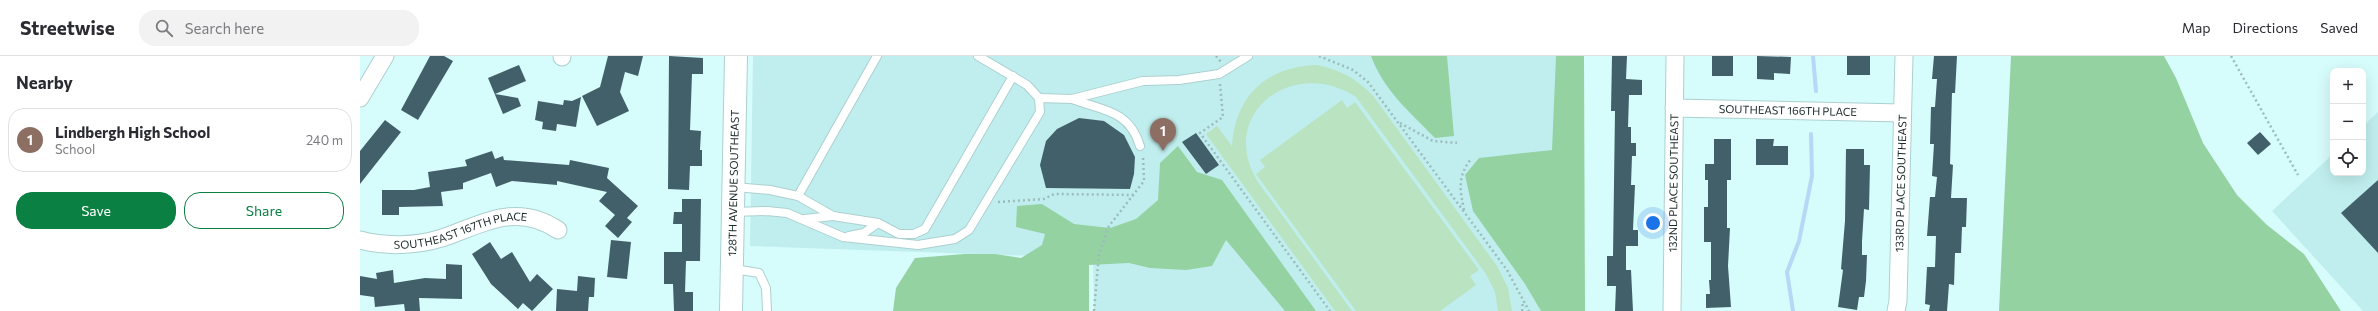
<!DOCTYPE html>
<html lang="en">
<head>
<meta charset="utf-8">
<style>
	:root { --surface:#fff; --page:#f2f2f3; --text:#2b2b33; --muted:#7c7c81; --line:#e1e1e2; --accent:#0b8043 }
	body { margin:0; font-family:Commissioner,sans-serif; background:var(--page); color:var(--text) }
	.controls { position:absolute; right:12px; top:12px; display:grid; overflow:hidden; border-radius:8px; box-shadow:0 4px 16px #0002 }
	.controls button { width:36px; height:36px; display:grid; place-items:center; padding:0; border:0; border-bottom:1px solid var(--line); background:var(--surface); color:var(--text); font:20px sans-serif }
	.you { position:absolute; left:1293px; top:167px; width:14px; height:14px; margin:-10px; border:3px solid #fff; border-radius:50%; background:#1a73e8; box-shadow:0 0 0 6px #1a73e833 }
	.badge { display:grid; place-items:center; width:26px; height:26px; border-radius:50%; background:var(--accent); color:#fff; font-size:13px; font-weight:700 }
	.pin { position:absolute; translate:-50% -33px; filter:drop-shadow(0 1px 2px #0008) }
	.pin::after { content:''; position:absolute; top:21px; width:14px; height:12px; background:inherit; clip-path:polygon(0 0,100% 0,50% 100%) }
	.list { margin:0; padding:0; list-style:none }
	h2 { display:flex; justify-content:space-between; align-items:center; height:52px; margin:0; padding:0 16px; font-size:17px }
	h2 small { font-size:13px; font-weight:400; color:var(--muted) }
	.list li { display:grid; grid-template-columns:26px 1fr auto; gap:12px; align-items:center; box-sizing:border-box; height:64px; margin:0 8px 8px; padding:0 8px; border:1px solid var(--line); border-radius:16px }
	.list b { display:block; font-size:15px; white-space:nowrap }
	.list p { margin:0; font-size:13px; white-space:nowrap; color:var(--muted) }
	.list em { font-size:13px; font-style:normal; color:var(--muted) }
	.actions { display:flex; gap:8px; padding:12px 16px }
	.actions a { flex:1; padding:9px 0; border:1px solid var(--accent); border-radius:16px; text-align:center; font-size:14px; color:var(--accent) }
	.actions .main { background:var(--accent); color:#fff }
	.icon { flex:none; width:22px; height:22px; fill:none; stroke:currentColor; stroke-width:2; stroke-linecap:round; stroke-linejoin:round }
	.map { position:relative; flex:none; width:2018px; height:255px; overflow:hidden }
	header { display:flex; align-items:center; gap:24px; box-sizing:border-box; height:56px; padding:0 20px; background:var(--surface); border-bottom:1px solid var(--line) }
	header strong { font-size:19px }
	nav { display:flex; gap:22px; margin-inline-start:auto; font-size:14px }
	.search { width:280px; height:36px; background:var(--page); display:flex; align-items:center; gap:10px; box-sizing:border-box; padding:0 14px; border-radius:16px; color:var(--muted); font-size:15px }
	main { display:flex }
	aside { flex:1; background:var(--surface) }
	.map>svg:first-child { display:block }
	.built { fill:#c0eeee }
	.green { fill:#b9e3c1 }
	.forest { fill:#95d2a2 }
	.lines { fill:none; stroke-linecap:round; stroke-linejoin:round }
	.stream { stroke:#b4d8f6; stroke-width:4 }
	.building { fill:#426069 }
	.lane-casing { stroke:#acd0d0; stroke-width:10 }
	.street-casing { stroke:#acd0d0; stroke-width:19 }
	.secondary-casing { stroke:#acd0d0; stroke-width:24 }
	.path { stroke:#9dbbbb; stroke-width:2.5; stroke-dasharray:2 3; stroke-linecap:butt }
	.lane { stroke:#fff; stroke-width:8 }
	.street { stroke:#fff; stroke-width:17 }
	.secondary { stroke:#fff; stroke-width:22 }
	.labels { text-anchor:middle; stroke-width:4; stroke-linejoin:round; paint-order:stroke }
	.street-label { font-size:11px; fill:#1a2828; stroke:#fff }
</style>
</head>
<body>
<header>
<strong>Streetwise</strong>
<div class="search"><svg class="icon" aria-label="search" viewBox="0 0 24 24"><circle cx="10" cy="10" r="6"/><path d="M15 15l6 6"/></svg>Search here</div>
<nav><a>Map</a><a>Directions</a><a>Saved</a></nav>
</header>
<main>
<aside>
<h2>Nearby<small></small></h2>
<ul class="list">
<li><span class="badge" style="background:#8d6e63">1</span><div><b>Lindbergh High School</b><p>School</p></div><em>240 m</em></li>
</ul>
<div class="actions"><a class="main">Save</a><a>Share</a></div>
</aside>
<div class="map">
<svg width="2018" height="255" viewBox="0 0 2018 255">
	<rect width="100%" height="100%" fill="#d7fcfc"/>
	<!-- built -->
	<g class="built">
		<path d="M393,0H1216L1213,255H734L733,202L390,190Z"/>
		<path d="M2018,56V255H2003L1912,155L1973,98V117H2003V70Z"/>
	</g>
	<!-- green -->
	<g class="green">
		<path d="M956,9C980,13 997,23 1014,41L1137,210L1148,232L1152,255H1138L1135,236L1126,218L996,41C933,0 856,58 898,126L992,255H975L846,78L857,70L872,90C875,40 906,11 956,9Z"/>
		<path d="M982,44L987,52L995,46L1119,214L1110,220L1116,229L1080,255H996L896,118L905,111L900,104Z"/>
	</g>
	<!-- forest -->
	<g class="forest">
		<path d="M1011,0H1087L1094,80L1075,82C1050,56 1024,35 1011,0Z"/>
		<path d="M1196,0H1224L1225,255H1181L1165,228L1113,155L1105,119L1119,102L1192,94Z"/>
		<path d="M1651,0H1804L1816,22L1843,87L1877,139L1907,169L1944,198L1981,255H1639Z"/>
		<path d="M818,90L837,116L862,124L956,255H925L866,184L852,210L826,214L790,212L769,207L729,209V255H533L536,232L555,202L604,198H635L661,202L682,189L685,178L656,171L657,150L682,148L714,168L750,172L776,163L798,144L800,107Z"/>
	</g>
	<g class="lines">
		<!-- stream -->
		<g class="stream">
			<path d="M1453,0L1456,35"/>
			<path d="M1433,255L1427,216L1439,185L1452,120L1451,78"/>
		</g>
	</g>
	<!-- building -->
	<g class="building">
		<path d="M70,0H84L93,5L58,64L41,54Z"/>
		<path d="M248,0H283L278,20L265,16L260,36L269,55L237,70L222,40L240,31Z"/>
		<path d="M309,0L343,2V18H332L330,74L341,75L340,94H342V110H330L329,134L308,133Z"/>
		<path d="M1252,0H1267L1266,23L1282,24V39H1269L1268,71H1271V87H1276V100H1272L1271,129H1275L1273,174H1278V190H1266V214H1271L1273,255H1255L1256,230H1247V200H1253L1255,55H1251Z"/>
		<rect x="1352" y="0" width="21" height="20"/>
		<path d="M1397,0L1431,1L1430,18L1414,17V24L1397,23Z"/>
		<rect x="1487" y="0" width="23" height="19"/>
		<path d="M1574,0H1597L1595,37H1592L1590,108L1593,109L1591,142H1607L1606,171H1602L1601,197H1595L1594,229L1589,228L1587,255H1569L1570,249L1565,248L1567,211H1575L1576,180H1567L1570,141H1575L1577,121L1572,120L1574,88H1570L1571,51H1575L1577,23H1572Z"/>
		<path d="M159,9L166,25L135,38L158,42L161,50L143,58L128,22Z"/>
		<path d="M221,41L216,71L197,68L196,75L182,73L183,66L175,64L178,45L203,49L204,44L212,45Z"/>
		<path d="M719,62L744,65L764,79L775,101L774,118L770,133L686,132L680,109L686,85L697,73Z"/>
		<path d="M25,64L41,76L0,128V95Z"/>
		<path d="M1900,76L1911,88L1898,99L1887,87Z"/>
		<path d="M836,77L859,109L846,118L822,86Z"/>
		<path d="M1354,83H1371V124H1367V172H1370L1368,210L1371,251L1346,252V238H1350L1349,224H1351V186H1344V151H1348V124H1345V108H1354Z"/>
		<path d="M1396,83H1414L1413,90H1428V109H1396Z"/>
		<path d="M1486,93H1504V109H1510L1509,154L1504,153L1502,185V199H1507L1506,225L1504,241H1499L1497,254L1478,251L1483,214L1481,213L1485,165Z"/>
		<path d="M132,95L135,103L143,100L144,104L209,109L210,104L249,112L247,122L278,150L267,162L272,166L258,182L245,170L255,159L239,145L247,136L197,125V129L152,125L136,131L131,117L103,127V133L81,136L83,150L39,151V159H22V134H54L70,131L68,116L107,110L105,104Z"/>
		<path d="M2018,124V197L1981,157Z"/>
		<path d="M322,143H341L340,205H326L325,236H333V255H314L313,228H304V196H322V168H313L314,156H322Z"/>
		<path d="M251,184L271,186L267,223L247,221Z"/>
		<path d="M130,186L141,203L152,196L170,226L177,218L193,233L172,255L163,247L158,253L131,228L112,198Z"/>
		<path d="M86,208L102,209V243L59,242L60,255H45L44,248L15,251L14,241L0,239V220L17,223L16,217L33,214L34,227L65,222L86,223Z"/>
		<path d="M218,220L235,222L234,241H229L228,255H196L197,233L217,235Z"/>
	</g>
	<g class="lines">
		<defs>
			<g id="lane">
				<path d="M679,42L712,43L783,25L819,24L859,18L888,0"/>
				<path d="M712,43C744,55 769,54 780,90"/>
				<path d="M374,131L410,134L438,140L473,160L518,167L539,178H554L565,173L653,20"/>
				<path d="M438,140L517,0"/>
				<path d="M373,156L407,155L427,157L483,181L558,189L595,183L609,174L680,56L679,42L667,29L618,0"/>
				<path d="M444,163L473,160"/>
				<path d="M489,180L504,177L518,167"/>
				<path d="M374,213L399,217L406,232L407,255"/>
			</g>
			<g id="street">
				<path d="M202,1V0"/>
				<path d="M0,42L25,0"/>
				<path id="s1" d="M1314,52L1542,57"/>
				<path id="s2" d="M0,184C26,191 56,190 82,182C123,168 156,146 198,174"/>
				<path id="s3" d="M1312,255L1315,0"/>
				<path id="s4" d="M1536,255L1538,245L1544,0"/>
			</g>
			<g id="secondary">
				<path id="s5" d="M371,255L376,0"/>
			</g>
		</defs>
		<!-- lane casing -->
		<use href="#lane" class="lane-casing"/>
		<!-- street casing -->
		<use href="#street" class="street-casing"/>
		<!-- secondary casing -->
		<use href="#secondary" class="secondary-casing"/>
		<!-- path -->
		<g class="path">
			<path d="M856,0L861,6"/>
			<path d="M959,0L993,14L1008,26L1147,214L1169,255"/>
			<path d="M1871,0L1938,119"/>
			<path d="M860,28L863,61L840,77L970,255"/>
			<path d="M1040,67L1073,85L1097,87"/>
			<path d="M638,146L684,143L694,138L775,139"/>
			<path d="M1104,154C1100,134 1097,121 1111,103"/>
			<path d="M734,255L739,198L749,170L784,125L783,100"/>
			<path d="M1162,255L1163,245"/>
		</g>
		<!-- lane -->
		<use href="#lane" class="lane"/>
		<!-- street -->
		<use href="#street" class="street"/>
		<!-- secondary -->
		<use href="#secondary" class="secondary"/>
	</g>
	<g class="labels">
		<!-- street labels -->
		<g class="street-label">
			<text dy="4" stroke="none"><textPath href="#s1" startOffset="114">SOUTHEAST 166TH PLACE</textPath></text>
			<text dy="4" stroke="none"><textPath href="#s5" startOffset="128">128TH AVENUE SOUTHEAST</textPath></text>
			<text dy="4" stroke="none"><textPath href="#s3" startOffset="128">132ND PLACE SOUTHEAST</textPath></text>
			<text dy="4" stroke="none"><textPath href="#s4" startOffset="128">133RD PLACE SOUTHEAST</textPath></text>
			<text dy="4" stroke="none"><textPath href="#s2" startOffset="103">SOUTHEAST 167TH PLACE</textPath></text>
		</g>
	</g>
</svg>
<div class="controls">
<button>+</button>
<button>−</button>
<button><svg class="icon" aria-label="locate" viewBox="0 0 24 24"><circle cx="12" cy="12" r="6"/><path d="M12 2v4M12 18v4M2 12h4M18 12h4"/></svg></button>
</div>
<div class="you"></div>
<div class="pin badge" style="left:803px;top:95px;background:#8d6e63">1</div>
</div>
</main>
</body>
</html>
